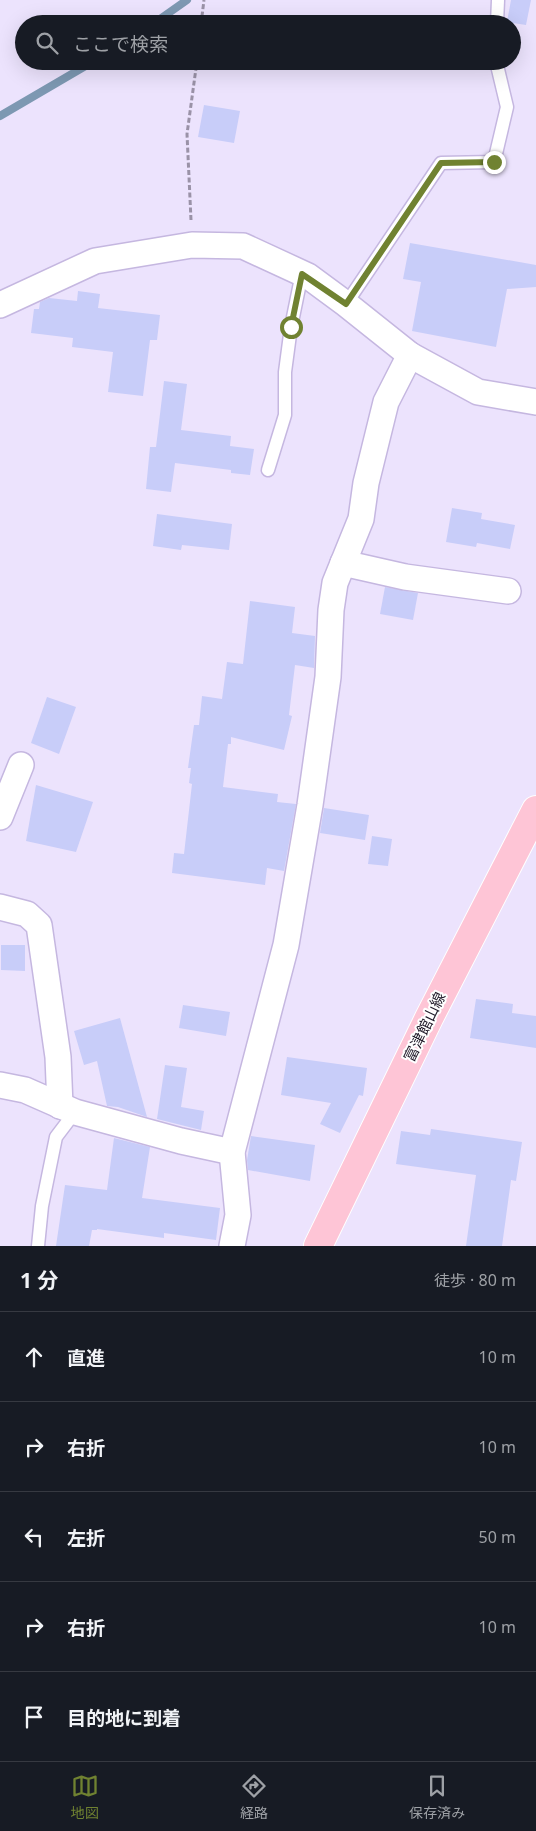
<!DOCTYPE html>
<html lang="ja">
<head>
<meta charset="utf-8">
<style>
	:root { --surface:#171b24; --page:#242831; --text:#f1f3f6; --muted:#9ea1a6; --line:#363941; --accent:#708231 }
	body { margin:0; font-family:"Noto Sans","Noto Sans JP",sans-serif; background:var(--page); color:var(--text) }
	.stop { position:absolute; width:15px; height:15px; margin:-11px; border:4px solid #708231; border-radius:50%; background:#fff }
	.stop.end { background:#708231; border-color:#fff; box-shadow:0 1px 5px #0008 }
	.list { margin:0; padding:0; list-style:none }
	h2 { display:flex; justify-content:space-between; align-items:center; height:65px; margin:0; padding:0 20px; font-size:21px }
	h2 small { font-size:16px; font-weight:400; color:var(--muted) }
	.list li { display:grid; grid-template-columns:32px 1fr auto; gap:15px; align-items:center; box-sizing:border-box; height:90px; padding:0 20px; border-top:1px solid var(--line) }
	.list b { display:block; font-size:19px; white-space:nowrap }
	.list em { font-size:16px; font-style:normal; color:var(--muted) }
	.icon { flex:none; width:28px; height:28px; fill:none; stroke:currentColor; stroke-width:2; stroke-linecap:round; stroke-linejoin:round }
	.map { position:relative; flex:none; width:536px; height:1246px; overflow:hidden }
	.search { position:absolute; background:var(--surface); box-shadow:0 5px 20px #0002; left:15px; right:15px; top:15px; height:55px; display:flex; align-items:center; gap:12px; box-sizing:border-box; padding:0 18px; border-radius:28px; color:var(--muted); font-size:19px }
	.sheet { height:515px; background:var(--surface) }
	nav { display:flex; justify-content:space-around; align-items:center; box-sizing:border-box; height:70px; border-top:1px solid var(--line); background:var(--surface); font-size:14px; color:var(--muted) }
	nav a { display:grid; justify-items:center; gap:2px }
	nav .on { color:var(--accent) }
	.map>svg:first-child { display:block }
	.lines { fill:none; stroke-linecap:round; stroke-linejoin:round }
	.stream { stroke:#7d98b2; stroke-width:8 }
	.building { fill:#c8cdf9 }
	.service-casing { stroke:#c5b7e0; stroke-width:15 }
	.minor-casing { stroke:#c5b7e0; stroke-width:28 }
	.primary-casing { stroke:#fff; stroke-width:30 }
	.path { stroke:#9a92a7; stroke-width:3; stroke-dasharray:5 2.5; stroke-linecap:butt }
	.service { stroke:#fff; stroke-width:12 }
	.minor { stroke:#fff; stroke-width:25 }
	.primary { stroke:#fec5d6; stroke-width:28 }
	.route { stroke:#708231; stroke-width:6 }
	.labels { text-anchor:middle; stroke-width:4; stroke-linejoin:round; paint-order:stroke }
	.street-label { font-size:15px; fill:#1e1827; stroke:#fff }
</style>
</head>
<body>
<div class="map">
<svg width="536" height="1246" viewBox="0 0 536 1246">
	<rect width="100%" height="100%" fill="#ece3fd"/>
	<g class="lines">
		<!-- stream -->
		<g class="stream">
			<path d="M153,24L187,0"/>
			<path d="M0,116L94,61"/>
		</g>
	</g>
	<!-- building -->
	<g class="building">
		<path d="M511,0H531L526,25L507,22Z"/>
		<path d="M204,105L240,111L234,143L198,137Z"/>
		<path d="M410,243L536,265V287L507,289L496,347L412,331L421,282L403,279Z"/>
		<path d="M78,291L100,294L98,308L160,315L157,340H150L143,396L108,392L113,352L72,347L73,338L31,333L34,309H39L40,302L49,298L77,301Z"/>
		<path d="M164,381L187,384L181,430L231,436L230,446L254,449L250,475L231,473V470L175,463L171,492L146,489L150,447H156Z"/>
		<path d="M452,508L482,513L481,519L515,525L510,549L477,543L476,547L446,542Z"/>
		<path d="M157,514L232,524L229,550L182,545L181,550L153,546Z"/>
		<path d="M385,587L418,593L413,620L380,614Z"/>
		<path d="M250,601L295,607L292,633L315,636L314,668L295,665L289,715L292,716L284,750L231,737V744H228L223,787L278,794L277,802L296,804L284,871L267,868L265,885L172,873L174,853L184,854L192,784L189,783L191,768H188L194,725H199L202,696L222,699L227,662L243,664Z"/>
		<path d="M47,697L76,707L59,754L31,743Z"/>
		<path d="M36,785L93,802L76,852L26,841Z"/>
		<path d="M324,808L369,815L365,840L320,833Z"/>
		<path d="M372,836L392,839L388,866L368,864Z"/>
		<path d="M1,945H25V971L1,970Z"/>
		<path d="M476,999L513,1004L512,1013L536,1016V1048L470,1038Z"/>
		<path d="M183,1005L230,1012L226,1036L179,1028Z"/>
		<path d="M120,1018L147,1117L118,1107L107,1106L97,1061L84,1065L74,1031Z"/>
		<path d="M287,1057L367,1068L363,1096L359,1095L340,1133L320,1124L331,1103L281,1095Z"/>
		<path d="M165,1065L187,1068L181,1107L204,1111L201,1130L157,1119Z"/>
		<path d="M431,1129L522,1142L516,1181L511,1180L502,1246H466L476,1175L396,1164L401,1131L430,1135Z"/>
		<path d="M251,1136L315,1145L310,1181L248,1170L247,1160Z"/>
		<path d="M114,1138L150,1147L142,1198L220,1208L216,1240L164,1233V1238L97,1229V1230H92L89,1246H56L65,1185L107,1190Z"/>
	</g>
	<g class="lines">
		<defs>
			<g id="service">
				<path d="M497,24L498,0"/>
				<path d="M346,304L441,163L494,162L507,107L496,61"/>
				<path d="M268,470L285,415V372L291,327L302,273"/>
				<path d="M38,1246L42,1206L56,1137L75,1112"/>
			</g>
			<g id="minor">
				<path d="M0,305L95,261L192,245L243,246L308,276L346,304L410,355L478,392L536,402"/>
				<path d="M343,563L405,577L508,591"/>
				<path d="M0,817L21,765"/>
				<path d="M0,907L27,914L39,925L58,1057L60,1106"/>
				<path d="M0,1085L25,1090L75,1112L181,1141L232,1152"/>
				<path d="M232,1246L238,1215L232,1152L286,945L310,805L328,677L331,610L335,583L361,519L366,483L386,402L410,355"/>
			</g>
			<path id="primary" d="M318,1246L429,1018L536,810"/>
		</defs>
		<!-- service casing -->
		<use href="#service" class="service-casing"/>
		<!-- minor casing -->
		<use href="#minor" class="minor-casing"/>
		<!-- primary casing -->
		<use href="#primary" class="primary-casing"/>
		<!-- path -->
		<g class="path">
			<path d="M201,24L204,0"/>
			<path d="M191,220L187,134L197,61"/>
		</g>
		<!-- service -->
		<use href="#service" class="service"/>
		<!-- minor -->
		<use href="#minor" class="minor"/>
		<!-- primary -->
		<use href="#primary" class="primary"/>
	</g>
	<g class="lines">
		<!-- route -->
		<path class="route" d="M291,327L302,274L346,304L441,163L494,162"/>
	</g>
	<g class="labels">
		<!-- street labels -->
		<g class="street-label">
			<text transform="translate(425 1027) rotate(-64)" y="5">富津館山線</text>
		</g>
	</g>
</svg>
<div class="stop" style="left:291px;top:327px"></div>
<div class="stop end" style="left:494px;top:162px"></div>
<div class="search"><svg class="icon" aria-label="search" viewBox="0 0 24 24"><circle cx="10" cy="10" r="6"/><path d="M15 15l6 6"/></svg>ここで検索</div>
</div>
<section class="sheet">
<h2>1 分<small>徒歩 · 80 m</small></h2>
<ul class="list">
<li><svg class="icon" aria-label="ahead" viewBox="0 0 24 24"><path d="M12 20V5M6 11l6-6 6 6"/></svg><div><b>直進</b></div><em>10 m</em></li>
<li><svg class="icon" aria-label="right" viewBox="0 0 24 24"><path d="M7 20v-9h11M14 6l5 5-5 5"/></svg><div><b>右折</b></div><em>10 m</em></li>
<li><svg class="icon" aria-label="left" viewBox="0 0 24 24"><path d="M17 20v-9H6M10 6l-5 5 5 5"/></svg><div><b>左折</b></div><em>50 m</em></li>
<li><svg class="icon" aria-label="right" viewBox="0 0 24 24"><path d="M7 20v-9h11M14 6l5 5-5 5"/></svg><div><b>右折</b></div><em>10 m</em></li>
<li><svg class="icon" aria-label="arrive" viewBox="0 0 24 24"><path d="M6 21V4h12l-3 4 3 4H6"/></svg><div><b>目的地に到着</b></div></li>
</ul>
</section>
<nav>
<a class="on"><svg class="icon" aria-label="map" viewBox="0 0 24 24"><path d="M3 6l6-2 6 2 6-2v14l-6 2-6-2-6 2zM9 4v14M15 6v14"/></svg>地図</a>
<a><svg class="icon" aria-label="directions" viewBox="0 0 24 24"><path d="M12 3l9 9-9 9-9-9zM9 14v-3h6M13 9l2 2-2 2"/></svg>経路</a>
<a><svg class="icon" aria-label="saved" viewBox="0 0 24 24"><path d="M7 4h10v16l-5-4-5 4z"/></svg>保存済み</a>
</nav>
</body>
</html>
